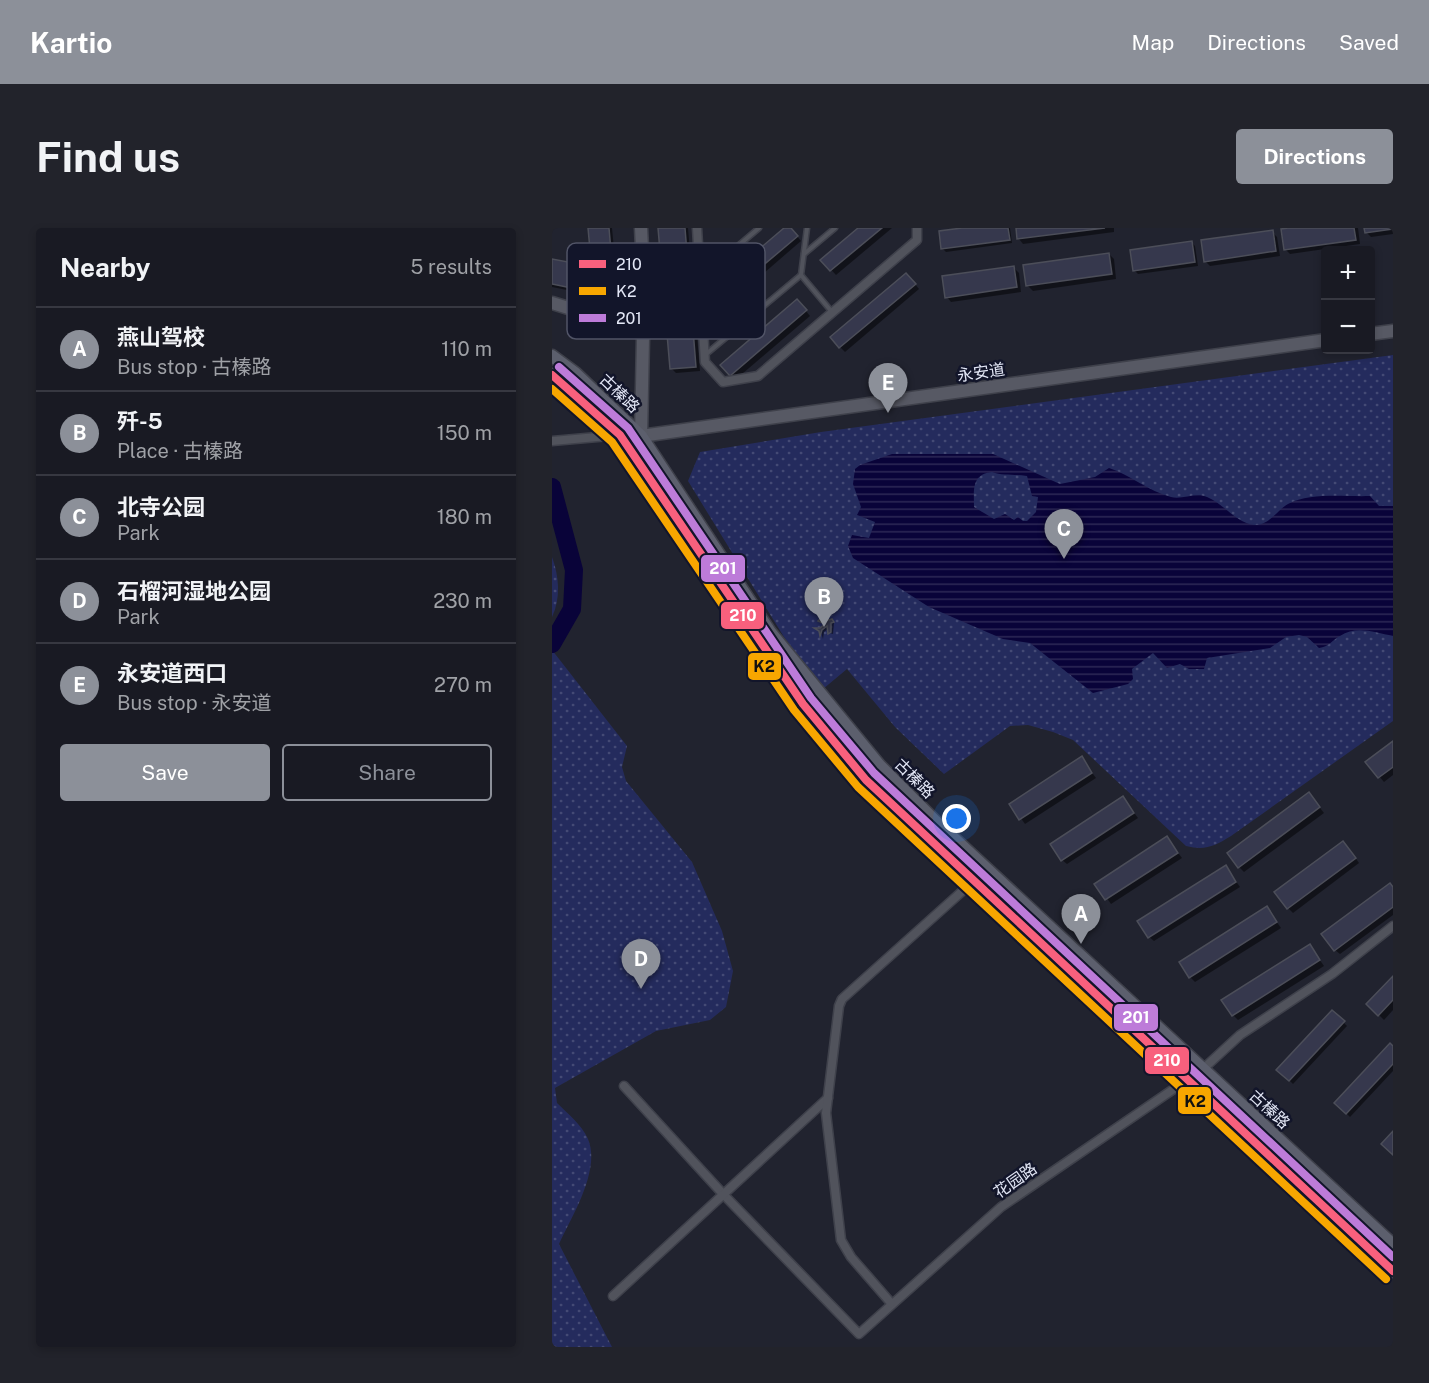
<!DOCTYPE html>
<html lang="en">
<head>
<meta charset="utf-8">
<style>
	:root { --surface:#191a23; --page:#22232b; --text:#f1f3f6; --muted:#9fa1a6; --line:#373841; --accent:#8c9099 }
	body { margin:0; font-family:"Public Sans","Noto Sans SC",sans-serif; background:var(--page); color:var(--text) }
	.controls { position:absolute; right:18px; top:18px; display:grid; overflow:hidden; border-radius:6px; box-shadow:0 3px 9px #0003 }
	.controls button { width:54px; height:54px; display:grid; place-items:center; padding:0; border:0; border-bottom:2px solid var(--line); background:var(--surface); color:var(--text); font:30px sans-serif }
	.you { position:absolute; left:405px; top:591px; width:21px; height:21px; margin:-15px; border:4px solid #fff; border-radius:50%; background:#1a73e8; box-shadow:0 0 0 9px #1a73e833 }
	.badge { display:grid; place-items:center; width:39px; height:39px; border-radius:50%; background:var(--accent); color:#fff; font-size:20px; font-weight:700 }
	.pin { position:absolute; translate:-50% -50px; filter:drop-shadow(0 2px 3px #0008) }
	.pin::after { content:''; position:absolute; top:32px; width:21px; height:18px; background:inherit; clip-path:polygon(0 0,100% 0,50% 100%) }
	.list { margin:0; padding:0; list-style:none }
	h2 { display:flex; justify-content:space-between; align-items:center; height:78px; margin:0; padding:0 24px; font-size:26px }
	h2 small { font-size:20px; font-weight:400; color:var(--muted) }
	.list li { display:grid; grid-template-columns:39px 1fr auto; gap:18px; align-items:center; box-sizing:border-box; height:84px; padding:0 24px; border-top:2px solid var(--line) }
	.list b { display:block; font-size:22px; white-space:nowrap }
	.list p { margin:0; font-size:20px; white-space:nowrap; color:var(--muted) }
	.list em { font-size:20px; font-style:normal; color:var(--muted) }
	.actions { display:flex; gap:12px; padding:18px 24px }
	.actions a { flex:1; padding:14px 0; border:2px solid var(--accent); border-radius:6px; text-align:center; font-size:21px; color:var(--accent) }
	.actions .main { background:var(--accent); color:#fff }
	.map { position:relative; flex:none; width:841px; height:1119px; overflow:hidden; border-radius:6px }
	header { display:flex; align-items:center; gap:36px; box-sizing:border-box; height:84px; padding:0 30px; background:var(--accent); color:#fff }
	header strong { font-size:28px }
	nav { display:flex; gap:33px; margin-inline-start:auto; font-size:21px }
	.intro { display:flex; align-items:center; justify-content:space-between; box-sizing:border-box; height:144px; padding:0 36px }
	h1 { margin:0; font-size:42px }
	.button { padding:15px 27px; border-radius:6px; background:var(--accent); color:#fff; font-size:21px; font-weight:700 }
	main { display:flex; gap:36px; padding:0 36px }
	aside { flex:1; background:var(--surface); border-radius:6px; box-shadow:0 3px 9px #0003 }
	.map>svg:first-child { display:block }
	.park { fill:url(#park-dots) }
	.water { fill:url(#water-rules); fill-rule:evenodd }
	.shadow { fill:#0007 }
	.lines { fill:none; stroke-linecap:round; stroke-linejoin:round }
	.river { stroke:#090339; stroke-width:18 }
	.building { fill:#36384d; stroke:#4c4e59; stroke-width:1.5 }
	.service-casing { stroke:#3f414b; stroke-width:7 }
	.minor-casing { stroke:#3f414b; stroke-width:11 }
	.secondary-casing { stroke:#3f414b; stroke-width:15 }
	.primary-casing { stroke:#3f414b; stroke-width:15 }
	.service { stroke:#51535c; stroke-width:4 }
	.minor { stroke:#51535c; stroke-width:8 }
	.secondary { stroke:#575964; stroke-width:12 }
	.primary { stroke:#5c5f6d; stroke-width:12 }
	.bus-1-casing { stroke:#12152a; stroke-width:12 }
	.bus-2-casing { stroke:#12152a; stroke-width:12 }
	.bus-3-casing { stroke:#12152a; stroke-width:12 }
	.bus-1 { stroke:#f8607d; stroke-width:8 }
	.bus-2 { stroke:#f7a600; stroke-width:8 }
	.bus-3 { stroke:#bd7bd9; stroke-width:8 }
	.labels { text-anchor:middle; stroke-width:5; stroke-linejoin:round; paint-order:stroke }
	.street-label { font-size:16px; fill:#e3e7f6; stroke:#12152a }
	.key { fill:#12152a; stroke:#515467; stroke-width:1.5 }
	.key-label { font-size:16px; fill:#e3e7f6 }
	.line-badge { stroke:#12152a; stroke-width:2 }
	.badge-label { font-size:16px; text-anchor:middle; font-weight:bold; fill:#fff }
	.pale-badge-label { font-size:16px; text-anchor:middle; font-weight:bold; fill:#111 }
</style>
</head>
<body>
<header>
<strong>Kartio</strong>
<nav><a>Map</a><a>Directions</a><a>Saved</a></nav>
</header>
<div class="intro"><h1>Find us</h1><a class="button">Directions</a></div>
<main>
<aside>
<h2>Nearby<small>5 results</small></h2>
<ul class="list">
<li><span class="badge">A</span><div><b>燕山驾校</b><p>Bus stop · 古榛路</p></div><em>110 m</em></li>
<li><span class="badge">B</span><div><b>歼-5</b><p>Place · 古榛路</p></div><em>150 m</em></li>
<li><span class="badge">C</span><div><b>北寺公园</b><p>Park</p></div><em>180 m</em></li>
<li><span class="badge">D</span><div><b>石榴河湿地公园</b><p>Park</p></div><em>230 m</em></li>
<li><span class="badge">E</span><div><b>永安道西口</b><p>Bus stop · 永安道</p></div><em>270 m</em></li>
</ul>
<div class="actions"><a class="main">Save</a><a>Share</a></div>
</aside>
<div class="map">
<svg width="841" height="1119" viewBox="0 0 841 1119">
	<defs>
		<pattern id="park-dots" width="8" height="8" patternUnits="userSpaceOnUse" patternTransform="scale(1.5)"><rect width="8" height="8" fill="#242b5d"/><path d="M2 2h.1M6 6h.1" fill="none" stroke="#444a75" stroke-width="1.8" stroke-linecap="round"/></pattern>
		<pattern id="water-rules" width="6" height="5" patternUnits="userSpaceOnUse" patternTransform="scale(1.5)"><rect width="6" height="5" fill="#090339"/><path d="M0 2.5h6" fill="none" stroke="#2d2856"/></pattern>
	</defs>
	<rect width="100%" height="100%" fill="#21232f"/>
	<!-- park -->
	<g class="park">
		<path d="M841,127V493L679,608C663,618 653,623 634,618L521,512L501,504L476,497L458,498L392,546L343,499L295,441L271,461L232,409L136,253L148,224L269,204Z"/>
		<path d="M0,329C7,348 9,370 0,389Z"/>
		<path d="M0,422L75,518L70,539L74,553L140,634L170,703L181,743L174,779L158,792L104,803L3,860L5,875C16,886 29,896 36,911C49,942 20,988 7,1016L60,1119H0Z"/>
	</g>
	<!-- water -->
	<path class="water" d="M340,226H441L508,256L543,249L557,240C579,247 596,263 619,269C630,272 644,264 655,269C671,275 684,295 702,297C717,298 725,282 736,276C759,264 792,269 818,268L827,278H841V408C823,405 805,397 788,408C780,412 777,419 767,420L755,409L747,407L734,409L718,420L655,430L652,441H637L628,436L615,440L601,425L580,441L581,451L576,456L541,465L478,415L451,411L377,379L301,330L296,318L300,307L317,310L323,294L305,287L309,279L301,256L303,241L308,237ZM440,244C451,248 463,246 475,248L480,268L486,269L484,284L475,293H471L466,289L462,292L453,286L442,291L422,279C422,263 419,246 440,244Z"/>
	<!-- shadow -->
	<g class="shadow">
		<path d="M37,0H60L64,41L58,55L44,65L35,66L0,59V32L21,36L39,23Z"/>
		<path d="M108,0H136L148,143L124,145L119,140Z"/>
		<path d="M234,0H238L249,13L176,76L171,71Z"/>
		<path d="M308,0H340L284,47L270,32Z"/>
		<path d="M421,0H458L460,15L394,24L390,20Z"/>
		<path d="M465,0H562V4L471,16L467,11Z"/>
		<path d="M747,0H806L808,16L738,26L734,22Z"/>
		<path d="M814,0H841V6L819,9L814,4Z"/>
		<path d="M720,4L725,9L728,28L658,38L653,33Z"/>
		<path d="M640,15L643,18L646,38L586,46L583,43Z"/>
		<path d="M557,26L562,31L564,51L481,63L476,58Z"/>
		<path d="M462,40L467,45L469,64L399,74L395,69Z"/>
		<path d="M359,51L367,61L293,124L288,119Z"/>
		<path d="M250,78L258,88L183,152L179,147Z"/>
		<path d="M280,393L282,395L281,406L278,405L277,400L272,404L271,411L268,401Z"/>
		<path d="M841,514V547L832,554L815,534Z"/>
		<path d="M529,530L544,550L473,596L459,576Z"/>
		<path d="M571,570L586,590L515,636L510,632Z"/>
		<path d="M761,571L772,585L692,644L687,639L677,626Z"/>
		<path d="M615,610L630,630L559,676L545,656Z"/>
		<path d="M796,619L807,635L741,685L736,680Z"/>
		<path d="M674,639L688,659L602,713L597,709Z"/>
		<path d="M841,660V687L788,726L783,722Z"/>
		<path d="M715,680L729,700L643,754L638,749L629,734Z"/>
		<path d="M758,718L772,738L686,792L681,787Z"/>
		<path d="M841,750V782L832,792L816,776Z"/>
		<path d="M781,784L795,798L741,856L727,842Z"/>
		<path d="M841,820V843L798,889L784,875Z"/>
	</g>
	<g class="lines">
		<!-- river -->
		<path class="river" d="M0,259L22,342L20,381L0,416"/>
	</g>
	<!-- building -->
	<g class="building">
		<path d="M36,0H57L60,35L58,43L53,50L38,61L29,62L0,56V31L21,35L38,22Z"/>
		<path d="M106,0H133L144,139L118,141Z"/>
		<path d="M232,0H239L246,8L170,72L160,61Z"/>
		<path d="M306,0H330L278,43L268,32Z"/>
		<path d="M410,0H456L458,12L389,21L387,3Z"/>
		<path d="M464,0H553L465,11Z"/>
		<path d="M736,0H802L804,12L732,22L729,1Z"/>
		<path d="M812,0H841V1L813,5Z"/>
		<path d="M721,2L724,23L652,34L649,12Z"/>
		<path d="M640,13L643,34L581,43L578,22Z"/>
		<path d="M557,25L560,46L474,58L471,37Z"/>
		<path d="M462,38L465,59L393,70L390,48Z"/>
		<path d="M354,45L364,56L287,120L278,109Z"/>
		<path d="M245,71L255,82L178,148L168,137Z"/>
		<path d="M269,390L277,392L280,391L282,394L279,395V404L276,406L275,398L270,402L268,408L267,403L262,400H268L273,396L266,393Z"/>
		<path d="M841,513V539L826,550L813,534Z"/>
		<path d="M530,528L540,545L467,592L457,576Z"/>
		<path d="M757,564L768,579L686,640L675,625Z"/>
		<path d="M571,568L582,585L509,633L498,616Z"/>
		<path d="M615,608L626,625L553,672L542,656Z"/>
		<path d="M791,613L804,630L735,681L722,664Z"/>
		<path d="M674,637L684,654L596,710L585,693Z"/>
		<path d="M838,655L841,659V679L782,723L769,706Z"/>
		<path d="M715,678L725,694L637,750L627,734Z"/>
		<path d="M758,716L768,732L680,788L669,772Z"/>
		<path d="M841,748V772L826,788L814,776Z"/>
		<path d="M780,782L793,793L737,853L724,842Z"/>
		<path d="M838,815L841,818V836L794,886L782,875Z"/>
		<path d="M841,903V927L829,916Z"/>
	</g>
	<g class="lines">
		<defs>
			<g id="service">
				<path d="M255,0L249,47L280,84"/>
				<path d="M252,26L283,0"/>
				<path d="M148,50L207,0"/>
				<path d="M153,127L249,47"/>
			</g>
			<g id="minor">
				<path d="M145,0L153,134L171,154L206,148L365,12V0"/>
				<path d="M0,213L68,207"/>
				<path d="M72,858L171,966L307,1106L449,979L651,841L688,807L780,746L841,698"/>
				<path d="M61,1068L276,870"/>
				<path d="M339,1075L299,1029L289,1012L274,885L287,778L290,771L435,641"/>
			</g>
			<g id="secondary">
				<path d="M0,75L26,83L49,79L92,61"/>
				<path d="M818,106L841,103"/>
				<path d="M68,207L89,208L774,112"/>
				<path d="M89,208L92,61L89,0"/>
			</g>
			<g id="primary">
				<path d="M0,128L23,145L89,208L218,404L327,537L383,593L841,1017"/>
				<path d="M0,147L68,207L251,476L314,552L841,1043"/>
			</g>
		</defs>
		<!-- service casing -->
		<use href="#service" class="service-casing"/>
		<!-- minor casing -->
		<use href="#minor" class="minor-casing"/>
		<!-- secondary casing -->
		<use href="#secondary" class="secondary-casing"/>
		<!-- primary casing -->
		<use href="#primary" class="primary-casing"/>
		<!-- service -->
		<use href="#service" class="service"/>
		<!-- minor -->
		<use href="#minor" class="minor"/>
		<!-- secondary -->
		<use href="#secondary" class="secondary"/>
		<!-- primary -->
		<use href="#primary" class="primary"/>
		<defs>
			<path id="bus-1" d="M0,147L68,207L251,476L314,552L841,1043"/>
			<path id="bus-2" d="M0,161L60,214L242,482L306,559L834,1051"/>
			<path id="bus-3" d="M7,139L76,200L259,470L322,545L841,1029"/>
		</defs>
		<!-- bus-1 casing -->
		<use href="#bus-1" class="bus-1-casing"/>
		<!-- bus-2 casing -->
		<use href="#bus-2" class="bus-2-casing"/>
		<!-- bus-3 casing -->
		<use href="#bus-3" class="bus-3-casing"/>
		<!-- bus-1 -->
		<use href="#bus-1" class="bus-1"/>
		<!-- bus-2 -->
		<use href="#bus-2" class="bus-2"/>
		<!-- bus-3 -->
		<use href="#bus-3" class="bus-3"/>
	</g>
	<g class="labels">
		<!-- street labels -->
		<g class="street-label">
			<text transform="translate(429 144) rotate(-8)" y="6">永安道</text>
			<text transform="translate(68 165) rotate(44)" y="6">古榛路</text>
			<text transform="translate(363 550) rotate(45)" y="6">古榛路</text>
			<text transform="translate(718 881) rotate(43)" y="6">古榛路</text>
			<text transform="translate(463 952) rotate(-35)" y="6">花园路</text>
		</g>
	</g>
	<!-- legend -->
	<rect x="15" y="15" width="198" height="96" rx="9" class="key"/>
	<rect x="27" y="32" width="27" height="8" fill="#f8607d"/>
	<rect x="27" y="59" width="27" height="8" fill="#f7a600"/>
	<rect x="27" y="86" width="27" height="8" fill="#bd7bd9"/>
	<g class="key-label">
		<text x="64" y="42">210</text>
		<text x="64" y="69">K2</text>
		<text x="64" y="96">201</text>
	</g>
	<g class="line-badge">
		<rect x="148" y="326" width="46" height="29" rx="6" fill="#bd7bd9"/>
		<rect x="168" y="373" width="45" height="29" rx="6" fill="#f8607d"/>
		<rect x="195" y="424" width="35" height="29" rx="6" fill="#f7a600"/>
		<rect x="561" y="775" width="46" height="29" rx="6" fill="#bd7bd9"/>
		<rect x="592" y="818" width="46" height="29" rx="6" fill="#f8607d"/>
		<rect x="625" y="858" width="35" height="29" rx="6" fill="#f7a600"/>
	</g>
	<g class="badge-label">
		<text x="171" y="346">201</text>
		<text x="191" y="393">210</text>
		<text x="584" y="795">201</text>
		<text x="615" y="838">210</text>
	</g>
	<g class="pale-badge-label">
		<text x="212" y="444">K2</text>
		<text x="643" y="879">K2</text>
	</g>
</svg>
<div class="controls">
<button>+</button>
<button>−</button>
</div>
<div class="you"></div>
<div class="pin badge" style="left:529px;top:716px">A</div>
<div class="pin badge" style="left:272px;top:399px">B</div>
<div class="pin badge" style="left:512px;top:331px">C</div>
<div class="pin badge" style="left:89px;top:761px">D</div>
<div class="pin badge" style="left:336px;top:185px">E</div>
</div>
</main>
</body>
</html>
